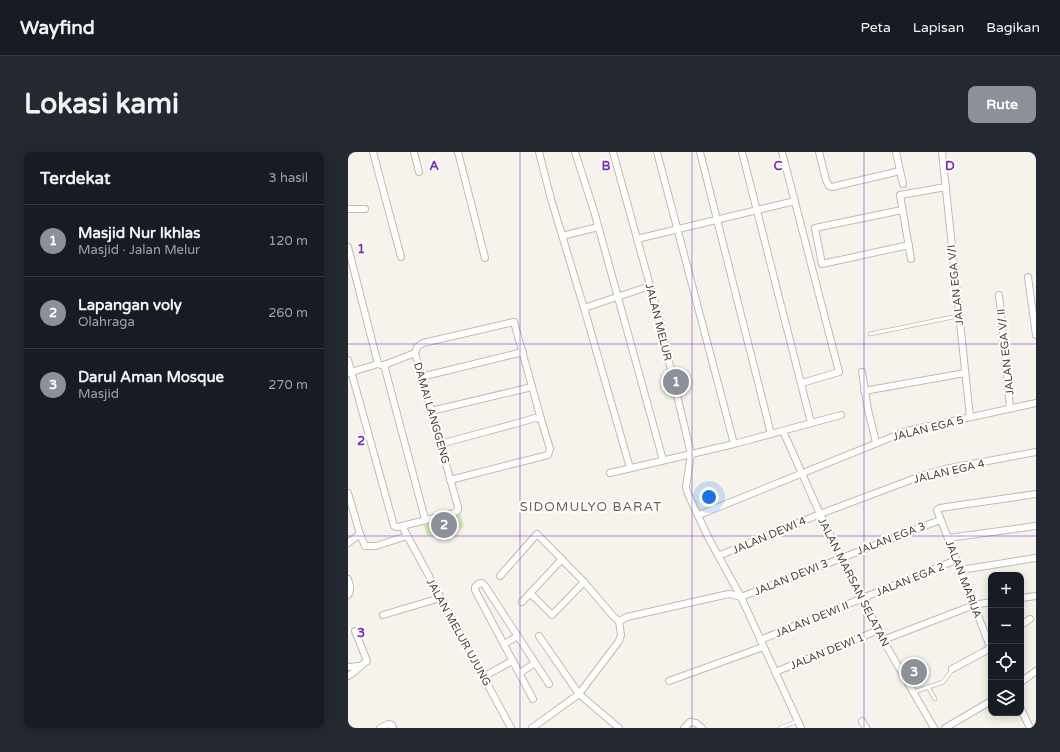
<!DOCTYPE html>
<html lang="id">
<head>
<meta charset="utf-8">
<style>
	:root { --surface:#171b24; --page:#242831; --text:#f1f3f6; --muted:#9ea1a6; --line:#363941; --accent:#8c9099 }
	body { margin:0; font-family:"Varela Round",sans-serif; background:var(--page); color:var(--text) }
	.controls { position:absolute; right:12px; bottom:12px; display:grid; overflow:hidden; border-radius:8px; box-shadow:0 2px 10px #0003 }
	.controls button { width:36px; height:36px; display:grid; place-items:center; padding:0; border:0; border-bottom:1px solid var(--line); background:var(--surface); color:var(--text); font:20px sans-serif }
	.you { position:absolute; left:361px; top:345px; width:14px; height:14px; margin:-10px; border:3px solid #fff; border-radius:50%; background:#1a73e8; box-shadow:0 0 0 6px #1a73e833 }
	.badge { display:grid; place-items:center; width:26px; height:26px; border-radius:50%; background:var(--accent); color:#fff; font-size:13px; font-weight:700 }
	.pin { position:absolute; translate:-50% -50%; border:2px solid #fff; box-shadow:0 1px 4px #0006 }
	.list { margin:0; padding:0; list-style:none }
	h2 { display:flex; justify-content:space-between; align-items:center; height:52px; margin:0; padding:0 16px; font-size:17px }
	h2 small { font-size:13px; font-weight:400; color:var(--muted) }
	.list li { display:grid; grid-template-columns:26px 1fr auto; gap:12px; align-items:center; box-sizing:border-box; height:72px; padding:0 16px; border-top:1px solid var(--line) }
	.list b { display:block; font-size:15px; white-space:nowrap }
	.list p { margin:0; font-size:13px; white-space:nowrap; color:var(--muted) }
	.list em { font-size:13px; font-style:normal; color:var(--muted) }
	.icon { flex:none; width:22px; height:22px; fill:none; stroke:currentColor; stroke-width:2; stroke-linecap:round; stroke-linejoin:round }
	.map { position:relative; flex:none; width:688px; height:576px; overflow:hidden; border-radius:8px }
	header { display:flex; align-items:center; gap:24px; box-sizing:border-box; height:56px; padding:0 20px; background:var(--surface); border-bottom:1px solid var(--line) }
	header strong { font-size:19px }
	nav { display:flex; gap:22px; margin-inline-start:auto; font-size:14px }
	.intro { display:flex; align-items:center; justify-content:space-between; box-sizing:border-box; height:96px; padding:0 24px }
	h1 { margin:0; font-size:28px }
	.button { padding:10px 18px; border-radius:8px; background:var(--accent); color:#fff; font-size:14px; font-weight:700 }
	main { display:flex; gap:24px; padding:0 24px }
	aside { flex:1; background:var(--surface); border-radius:8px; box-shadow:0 2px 10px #0003 }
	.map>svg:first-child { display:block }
	.green { fill:#d2eab5 }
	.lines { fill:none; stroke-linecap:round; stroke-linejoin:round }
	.lane-casing { stroke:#c2bbae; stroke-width:4.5 }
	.street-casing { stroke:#c2bbae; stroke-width:8 }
	.lane { stroke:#fff; stroke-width:3 }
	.street { stroke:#fff; stroke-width:6 }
	.grid { fill:none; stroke:#7b2cbf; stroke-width:1; stroke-opacity:0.55 }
	.labels { text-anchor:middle; stroke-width:4; stroke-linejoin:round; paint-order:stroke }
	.street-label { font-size:11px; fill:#4b4439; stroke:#fff }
	.quarter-label { font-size:13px; letter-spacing:1px; fill:#6e6250; stroke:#fff }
	.grid-label { font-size:13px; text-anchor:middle; font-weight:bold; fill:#7b2cbf; stroke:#fff; stroke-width:4; stroke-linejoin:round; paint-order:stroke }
</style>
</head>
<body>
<header>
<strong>Wayfind</strong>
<nav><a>Peta</a><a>Lapisan</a><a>Bagikan</a></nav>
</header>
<div class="intro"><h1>Lokasi kami</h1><a class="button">Rute</a></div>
<main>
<aside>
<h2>Terdekat<small>3 hasil</small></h2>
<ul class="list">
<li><span class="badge">1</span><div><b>Masjid Nur Ikhlas</b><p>Masjid · Jalan Melur</p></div><em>120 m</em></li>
<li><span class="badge">2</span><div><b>Lapangan voly</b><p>Olahraga</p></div><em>260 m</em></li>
<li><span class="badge">3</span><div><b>Darul Aman Mosque</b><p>Masjid</p></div><em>270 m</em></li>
</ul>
</aside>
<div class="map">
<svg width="688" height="576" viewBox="0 0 688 576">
	<rect width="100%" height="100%" fill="#f6f3ec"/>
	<!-- green -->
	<path class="green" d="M113,362L116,375L79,384L75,370Z"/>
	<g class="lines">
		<defs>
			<g id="lane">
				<path d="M522,182L610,164"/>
				<path d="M580,535L587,547"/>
				<path d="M566,540L595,530L604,518"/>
				<path d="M432,576L450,569"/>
			</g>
			<g id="street">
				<path d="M25,0L53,105"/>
				<path d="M66,0L71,20"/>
				<path d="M110,0L137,106"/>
				<path d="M191,0L203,47L236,156"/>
				<path d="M227,0L246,59L315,308"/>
				<path d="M265,0L308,155L343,302L338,335L340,342L360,385L393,445L453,576"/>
				<path d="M309,0L386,292"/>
				<path d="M352,0L423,282"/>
				<path d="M394,0L463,271"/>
				<path d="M434,0L491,220L454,231"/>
				<path d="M471,0L478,28L481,34L484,35L552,19"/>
				<path d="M548,0L555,32"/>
				<path d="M594,0L622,265"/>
				<path d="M0,57H17"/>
				<path d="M554,58L467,76L474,112L561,93"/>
				<path d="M214,84L250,75"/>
				<path d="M289,87L447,49"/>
				<path d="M0,95L30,212"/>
				<path d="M563,107L552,43L598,35"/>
				<path d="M680,125L688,183"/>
				<path d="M651,143L662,256"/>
				<path d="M67,201L69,195L75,191L166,170L193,267L187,266L170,271L92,292"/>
				<path d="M0,208L46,374L49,375L54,374L163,576"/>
				<path d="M514,220L520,258L528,290"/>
				<path d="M0,221L30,212L33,213"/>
				<path d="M73,225L175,200"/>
				<path d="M516,239L617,221"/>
				<path d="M83,259L184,235"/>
				<path d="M435,279L472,362L535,488L586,576"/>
				<path d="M282,316L236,156L302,134"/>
				<path d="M262,321L386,292L493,263"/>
				<path d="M102,328L200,303L202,297L193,267"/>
				<path d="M0,341L12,382"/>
				<path d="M351,363L559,279L688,251"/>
				<path d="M54,374L106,361L110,358V355L67,201L36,213L77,367"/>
				<path d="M600,386L688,374"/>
				<path d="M0,391L12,382L17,394H28L59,384"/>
				<path d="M370,404L472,362L573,324L597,317L688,300"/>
				<path d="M612,418L688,406"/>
				<path d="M152,424L189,382L236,430L265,464L271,469"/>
				<path d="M0,427C2,432 4,438 0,443"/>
				<path d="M182,441L204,463L236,430"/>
				<path d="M393,445L592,368"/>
				<path d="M673,446L688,444"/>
				<path d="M174,450L214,407"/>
				<path d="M35,463L92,446"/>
				<path d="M673,473L682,467"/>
				<path d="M191,484L231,542L271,576"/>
				<path d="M412,488L608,408"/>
				<path d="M535,488L626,453L643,450"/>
				<path d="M156,492L170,484"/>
				<path d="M643,497L589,358L592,356L688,342"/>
				<path d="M0,515L11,514"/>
				<path d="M604,517L643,496"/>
				<path d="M427,520L531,478"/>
				<path d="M172,521L187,511"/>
				<path d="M0,524C7,520 12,514 19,509L7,479"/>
				<path d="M135,525L164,509"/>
				<path d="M321,529L415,495"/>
				<path d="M673,530L688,519"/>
				<path d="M185,547L127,438V435L130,432L134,431L137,434L201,532"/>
				<path d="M673,557L682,576"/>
				<path d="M514,569L518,576"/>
				<path d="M32,576L40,572L44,573L45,576"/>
				<path d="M184,576L231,542L271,489L273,483L271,469L279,465L376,443L382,442L393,445"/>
				<path d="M336,576L342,570L348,571L354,576"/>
				<path d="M597,576L643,549"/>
			</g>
		</defs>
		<!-- lane casing -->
		<use href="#lane" class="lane-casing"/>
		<!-- street casing -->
		<use href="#street" class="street-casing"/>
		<!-- lane -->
		<use href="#lane" class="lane"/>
		<!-- street -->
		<use href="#street" class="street"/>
	</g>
	<!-- grid -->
	<path class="grid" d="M172,0V576M344,0V576M516,0V576M0,192H688M0,384H688"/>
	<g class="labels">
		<!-- street labels -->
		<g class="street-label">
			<text transform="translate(607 133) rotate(-96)" y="4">JALAN EGA V/I</text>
			<text transform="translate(311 170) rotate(76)" y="4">JALAN MELUR</text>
			<text transform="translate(657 200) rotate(-96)" y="4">JALAN EGA V/ II</text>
			<text transform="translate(84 261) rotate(74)" y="4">DAMAI LANGGENG</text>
			<text transform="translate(580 276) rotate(-14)" y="4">JALAN EGA 5</text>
			<text transform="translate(601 319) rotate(-13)" y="4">JALAN EGA 4</text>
			<text transform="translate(421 383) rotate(-23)" y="4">JALAN DEWI 4</text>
			<text transform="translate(543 386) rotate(-21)" y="4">JALAN EGA 3</text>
			<text transform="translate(443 425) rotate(-22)" y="4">JALAN DEWI 3</text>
			<text transform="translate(562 427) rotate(-22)" y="4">JALAN EGA 2</text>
			<text transform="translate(616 427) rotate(69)" y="4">JALAN MARIJA</text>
			<text transform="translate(506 430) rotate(63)" y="4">JALAN MARSAN SELATAN</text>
			<text transform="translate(464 467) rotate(-22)" y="4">JALAN DEWI II</text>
			<text transform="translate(111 480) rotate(61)" y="4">JALAN MELUR UJUNG</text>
			<text transform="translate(479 499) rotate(-22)" y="4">JALAN DEWI 1</text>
		</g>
		<!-- quarter labels -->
		<g class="quarter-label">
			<text x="243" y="359">SIDOMULYO BARAT</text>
		</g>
	</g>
	<g class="grid-label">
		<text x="86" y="18">A</text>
		<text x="258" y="18">B</text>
		<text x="430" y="18">C</text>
		<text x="602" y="18">D</text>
		<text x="13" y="101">1</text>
		<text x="13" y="293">2</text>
		<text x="13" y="485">3</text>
	</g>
</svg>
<div class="controls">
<button>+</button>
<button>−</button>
<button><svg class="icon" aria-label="locate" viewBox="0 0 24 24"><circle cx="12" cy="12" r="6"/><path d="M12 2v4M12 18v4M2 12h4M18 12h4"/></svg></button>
<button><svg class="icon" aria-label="layers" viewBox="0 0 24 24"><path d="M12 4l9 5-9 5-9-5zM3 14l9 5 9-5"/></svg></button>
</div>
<div class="you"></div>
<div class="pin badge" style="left:328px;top:230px">1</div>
<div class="pin badge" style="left:96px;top:373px">2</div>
<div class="pin badge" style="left:566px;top:520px">3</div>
</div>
</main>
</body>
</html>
